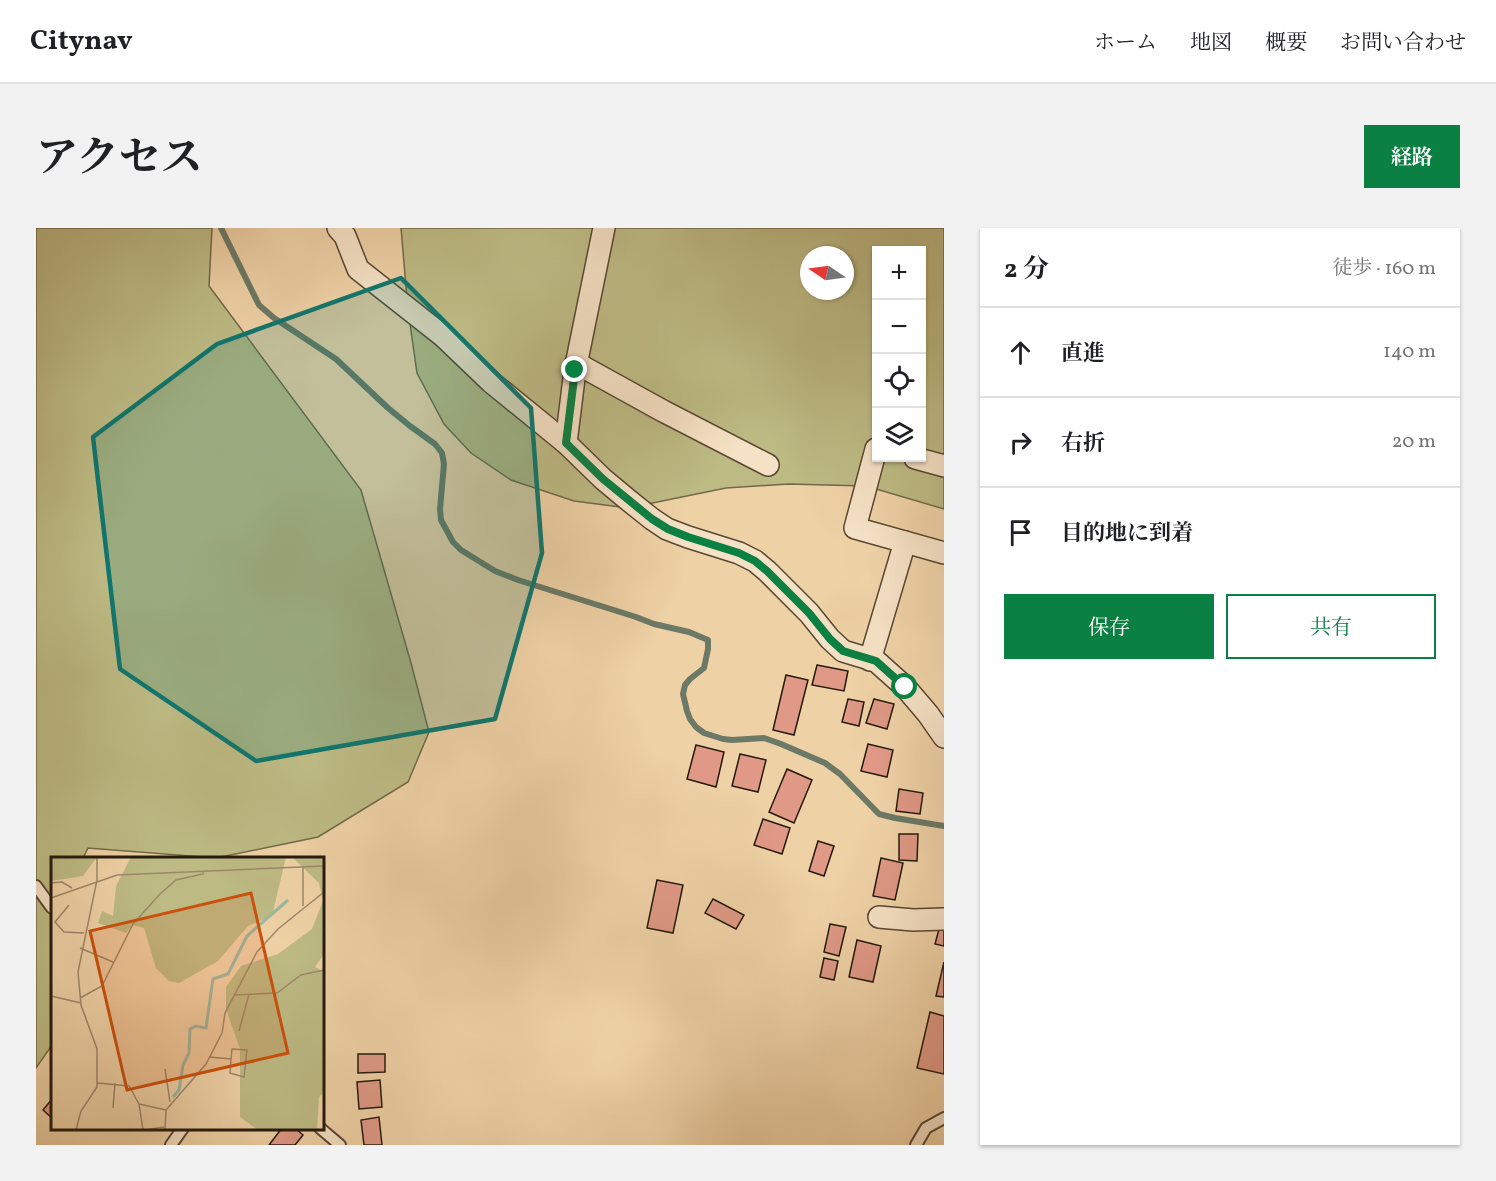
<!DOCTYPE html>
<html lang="ja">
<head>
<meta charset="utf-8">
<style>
	:root { --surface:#fff; --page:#f2f2f2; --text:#202124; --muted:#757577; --line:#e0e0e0; --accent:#0b8043 }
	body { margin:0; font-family:Vollkorn,"Noto Serif JP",serif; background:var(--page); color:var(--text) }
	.controls { position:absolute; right:18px; top:18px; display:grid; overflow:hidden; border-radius:0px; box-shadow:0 2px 4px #0004 }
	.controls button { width:54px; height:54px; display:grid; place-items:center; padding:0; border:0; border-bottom:2px solid var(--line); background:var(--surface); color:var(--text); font:30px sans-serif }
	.compass { position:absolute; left:764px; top:18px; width:54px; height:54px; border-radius:50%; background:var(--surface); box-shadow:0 2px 4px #0004; rotate:283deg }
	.stop { position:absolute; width:18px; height:18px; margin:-14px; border:4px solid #0b8043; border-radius:50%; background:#fff }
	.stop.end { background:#0b8043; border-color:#fff; box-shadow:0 2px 6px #0008 }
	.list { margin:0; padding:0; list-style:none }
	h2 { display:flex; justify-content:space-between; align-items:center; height:78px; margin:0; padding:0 24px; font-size:26px }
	h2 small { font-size:20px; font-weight:400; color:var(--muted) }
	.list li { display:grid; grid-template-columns:39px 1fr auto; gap:18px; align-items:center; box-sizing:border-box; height:90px; padding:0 24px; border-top:2px solid var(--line) }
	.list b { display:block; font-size:22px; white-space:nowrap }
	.list em { font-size:20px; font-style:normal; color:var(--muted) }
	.actions { display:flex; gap:12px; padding:18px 24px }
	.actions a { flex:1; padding:14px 0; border:2px solid var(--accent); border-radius:0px; text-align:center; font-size:21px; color:var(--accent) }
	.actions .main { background:var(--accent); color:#fff }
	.icon { flex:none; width:33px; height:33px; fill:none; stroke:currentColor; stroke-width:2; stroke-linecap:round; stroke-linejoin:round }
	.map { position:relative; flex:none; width:908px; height:917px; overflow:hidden; border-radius:0px }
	header { display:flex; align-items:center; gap:36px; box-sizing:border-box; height:84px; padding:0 30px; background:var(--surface); border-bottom:2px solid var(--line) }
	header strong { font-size:28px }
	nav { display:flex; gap:33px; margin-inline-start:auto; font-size:21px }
	.intro { display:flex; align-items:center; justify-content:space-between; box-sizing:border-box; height:144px; padding:0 36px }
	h1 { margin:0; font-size:42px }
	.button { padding:15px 27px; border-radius:0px; background:var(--accent); color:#fff; font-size:21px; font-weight:700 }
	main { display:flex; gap:36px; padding:0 36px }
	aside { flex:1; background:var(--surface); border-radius:0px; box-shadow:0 2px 4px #0004 }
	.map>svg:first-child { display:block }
	.green { fill:#bdba84; stroke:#716a48; stroke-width:1.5; fill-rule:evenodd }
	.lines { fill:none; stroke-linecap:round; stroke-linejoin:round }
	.stream { stroke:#6b7966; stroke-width:6 }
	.building { fill:#df9986; stroke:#251a0d; stroke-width:1.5 }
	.service-casing { stroke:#584833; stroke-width:14 }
	.minor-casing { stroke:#584833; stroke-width:24 }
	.service { stroke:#f5e1c5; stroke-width:10 }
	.minor { stroke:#f5e1c5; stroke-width:21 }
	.route { stroke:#0b8043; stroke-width:8 }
	.marked { fill:#0f766e; fill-opacity:0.2; stroke:#0f766e; stroke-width:4.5; stroke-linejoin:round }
	.inset-river { fill:none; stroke:#9ab8a2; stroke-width:3 }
	.inset-road { fill:none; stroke:#9e8869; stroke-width:1.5 }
	.view { fill:#cb500c; fill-opacity:0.15; stroke:#cb500c; stroke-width:3 }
	.inset-edge { fill:none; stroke:#251a0d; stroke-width:3 }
</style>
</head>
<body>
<header>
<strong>Citynav</strong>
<nav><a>ホーム</a><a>地図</a><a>概要</a><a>お問い合わせ</a></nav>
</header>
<div class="intro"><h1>アクセス</h1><a class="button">経路</a></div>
<main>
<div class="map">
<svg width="908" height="917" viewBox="0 0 908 917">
	<rect width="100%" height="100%" fill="#efd1a6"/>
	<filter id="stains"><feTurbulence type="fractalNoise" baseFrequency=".00333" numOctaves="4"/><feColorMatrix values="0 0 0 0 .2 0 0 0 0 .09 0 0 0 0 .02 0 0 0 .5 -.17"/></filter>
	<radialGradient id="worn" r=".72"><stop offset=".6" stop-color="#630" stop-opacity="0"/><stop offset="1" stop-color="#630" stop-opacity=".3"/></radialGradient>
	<!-- green -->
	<g class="green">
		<path d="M0,0H176L173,58L325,262L375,435L393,504L372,554L282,609L180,630L52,620L47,630H16V817L0,840Z"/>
		<path d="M365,0H908V281L830,258L752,256L690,260L592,280L538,273L475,252L435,225L408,196L381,145L372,82ZM840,22H886V230H840ZM773,27H809V63H773Z"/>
	</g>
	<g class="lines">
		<!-- stream -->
		<path class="stream" d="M185,0L223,77L238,90L300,131L352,180L374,198L399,216L406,225L408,236L404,281L405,292L417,314L425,322L459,343L482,352L600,389L618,396L653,404L672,412V421L668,440L654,451L649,457L647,466L651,483L654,491L660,499L668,505L687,511L696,512L728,510L745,516L789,535L804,546L843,586L859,590L908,598"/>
	</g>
	<!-- building -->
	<g class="building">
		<path d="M781,437L812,443L808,463L776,457Z"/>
		<path d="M750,447L772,452L758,507L737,502Z"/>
		<path d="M812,471L828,474L823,498L806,494Z"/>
		<path d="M838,471L858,476L851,501L830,495Z"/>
		<path d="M832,516L857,522L851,549L825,543Z"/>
		<path d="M660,517L688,524L680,559L651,551Z"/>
		<path d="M704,526L730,532L722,564L696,558Z"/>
		<path d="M751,541L776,552L758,595L733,584Z"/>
		<path d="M863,561L887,565L884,586L860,583Z"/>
		<path d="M727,591L754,600L746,626L718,617Z"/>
		<path d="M863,606H882L881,633L863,632Z"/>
		<path d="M782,613L798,618L788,648L773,643Z"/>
		<path d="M845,630L867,635L859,672L837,668Z"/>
		<path d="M621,652L647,657L637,705L611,700Z"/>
		<path d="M677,671L708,687L700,701L669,685Z"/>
		<path d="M794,696L810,699L803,728L788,724Z"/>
		<path d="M903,701L908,702V718L899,716Z"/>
		<path d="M821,712L845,718L837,754L813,749Z"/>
		<path d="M788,730L802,733L798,752L784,749Z"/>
		<path d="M908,734V769L900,768Z"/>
		<path d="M894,784L908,788V846L881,840Z"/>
		<path d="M322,826H349V844L322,845Z"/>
		<path d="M344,852L346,879L323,881L321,854Z"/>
		<path d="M16,871V890L7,882Z"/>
		<path d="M343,889L346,917H328L325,892Z"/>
		<path d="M246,900H259L267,907L259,917H233Z"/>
	</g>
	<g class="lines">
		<defs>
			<g id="service">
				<path d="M0,658L16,680"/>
				<path d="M284,900L304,917"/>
				<path d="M135,917L147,900"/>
				<path d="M880,917L890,900L908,890"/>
			</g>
			<g id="minor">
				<path d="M302,0L309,8L322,41L407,108L455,154L530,215L567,251L591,271L616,291L631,301L652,309L703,325L719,333L731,343L773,385L794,411L807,423L840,433L869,459L892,486L908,509"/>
				<path d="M540,135L627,183L732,237"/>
				<path d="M530,215L539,142L568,0"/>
				<path d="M840,221L819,300L908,325"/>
				<path d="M879,230L908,238"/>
				<path d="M834,432L869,314"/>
				<path d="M843,689L877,692L908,691"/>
			</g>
		</defs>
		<!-- service casing -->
		<use href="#service" class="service-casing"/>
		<!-- minor casing -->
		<use href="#minor" class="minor-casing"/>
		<!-- service -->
		<use href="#service" class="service"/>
		<!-- minor -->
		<use href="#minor" class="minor"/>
	</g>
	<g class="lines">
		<!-- route -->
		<path class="route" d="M539,142L530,215L567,251L616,291L632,301L652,309L703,325L719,333L731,343L773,385L794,411L807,423L840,433L869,459"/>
	</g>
	<!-- marked area -->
	<path class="marked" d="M365,50L495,180L506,325L459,491L220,533L84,441L57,209L181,116Z"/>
	<!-- overview -->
	<g transform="translate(15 629)">
		<rect width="273" height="273" fill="#efd1a6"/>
		<path d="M0,0H46L32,19L0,24ZM80,0H235L221,59L197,69L167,104L128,126L118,124L105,111L93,71L81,68L75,76L47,66L51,54L62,59L65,29ZM241,0H273V97L264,110L273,115V235L268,240L266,273H207L189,260V192L175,152V130L190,109L227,97L261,72L272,44L268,26Z" fill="#bdba84"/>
		<path class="inset-river" d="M122,240L128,233L132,208L138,196L139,172L145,169L155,171L162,122L177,117L196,79L237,43"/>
		<path class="inset-road" d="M252,10V49M0,26L11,25L21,31M0,41L66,18L273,9M18,48L4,65L13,75L33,76M29,91L62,105M184,138L226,136L250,118L273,113M0,139L30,146M29,141L51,129L82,67L109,37L125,23L152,17V14M188,174L198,137M158,200L180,202L179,216L193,220L196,193L181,192L180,202M114,212L119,245M46,226L78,229L88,247M62,251L64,226M25,273L30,254L46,230V192L30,148L27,115L46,23V0M92,273L88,247L115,253M94,273L113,270M114,273L115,253L155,207L171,176L174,156L206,95L227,72L273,35"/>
		<path class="view" d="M200,36L237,196L76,233L39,74Z"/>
		<rect width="273" height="273" class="inset-edge"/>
	</g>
	<rect width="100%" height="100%" filter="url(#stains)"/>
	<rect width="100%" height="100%" fill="url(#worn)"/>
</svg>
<div class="controls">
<button>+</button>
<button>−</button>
<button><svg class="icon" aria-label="locate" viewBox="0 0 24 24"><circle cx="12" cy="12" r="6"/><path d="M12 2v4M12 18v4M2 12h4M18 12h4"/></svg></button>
<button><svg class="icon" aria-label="layers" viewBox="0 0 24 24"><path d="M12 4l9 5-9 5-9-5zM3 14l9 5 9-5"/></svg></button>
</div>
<svg class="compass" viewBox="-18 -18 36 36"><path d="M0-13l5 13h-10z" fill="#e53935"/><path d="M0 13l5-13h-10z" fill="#757577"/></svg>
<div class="stop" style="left:869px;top:459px"></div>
<div class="stop end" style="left:539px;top:142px"></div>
</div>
<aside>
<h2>2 分<small>徒歩 · 160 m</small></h2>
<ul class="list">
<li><svg class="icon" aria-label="ahead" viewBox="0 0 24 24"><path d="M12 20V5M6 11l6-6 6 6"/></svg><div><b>直進</b></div><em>140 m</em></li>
<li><svg class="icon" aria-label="right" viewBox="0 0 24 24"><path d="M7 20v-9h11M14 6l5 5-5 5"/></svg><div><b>右折</b></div><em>20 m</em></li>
<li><svg class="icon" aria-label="arrive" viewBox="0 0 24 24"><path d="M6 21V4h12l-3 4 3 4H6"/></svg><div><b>目的地に到着</b></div></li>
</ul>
<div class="actions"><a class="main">保存</a><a>共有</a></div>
</aside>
</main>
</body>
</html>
